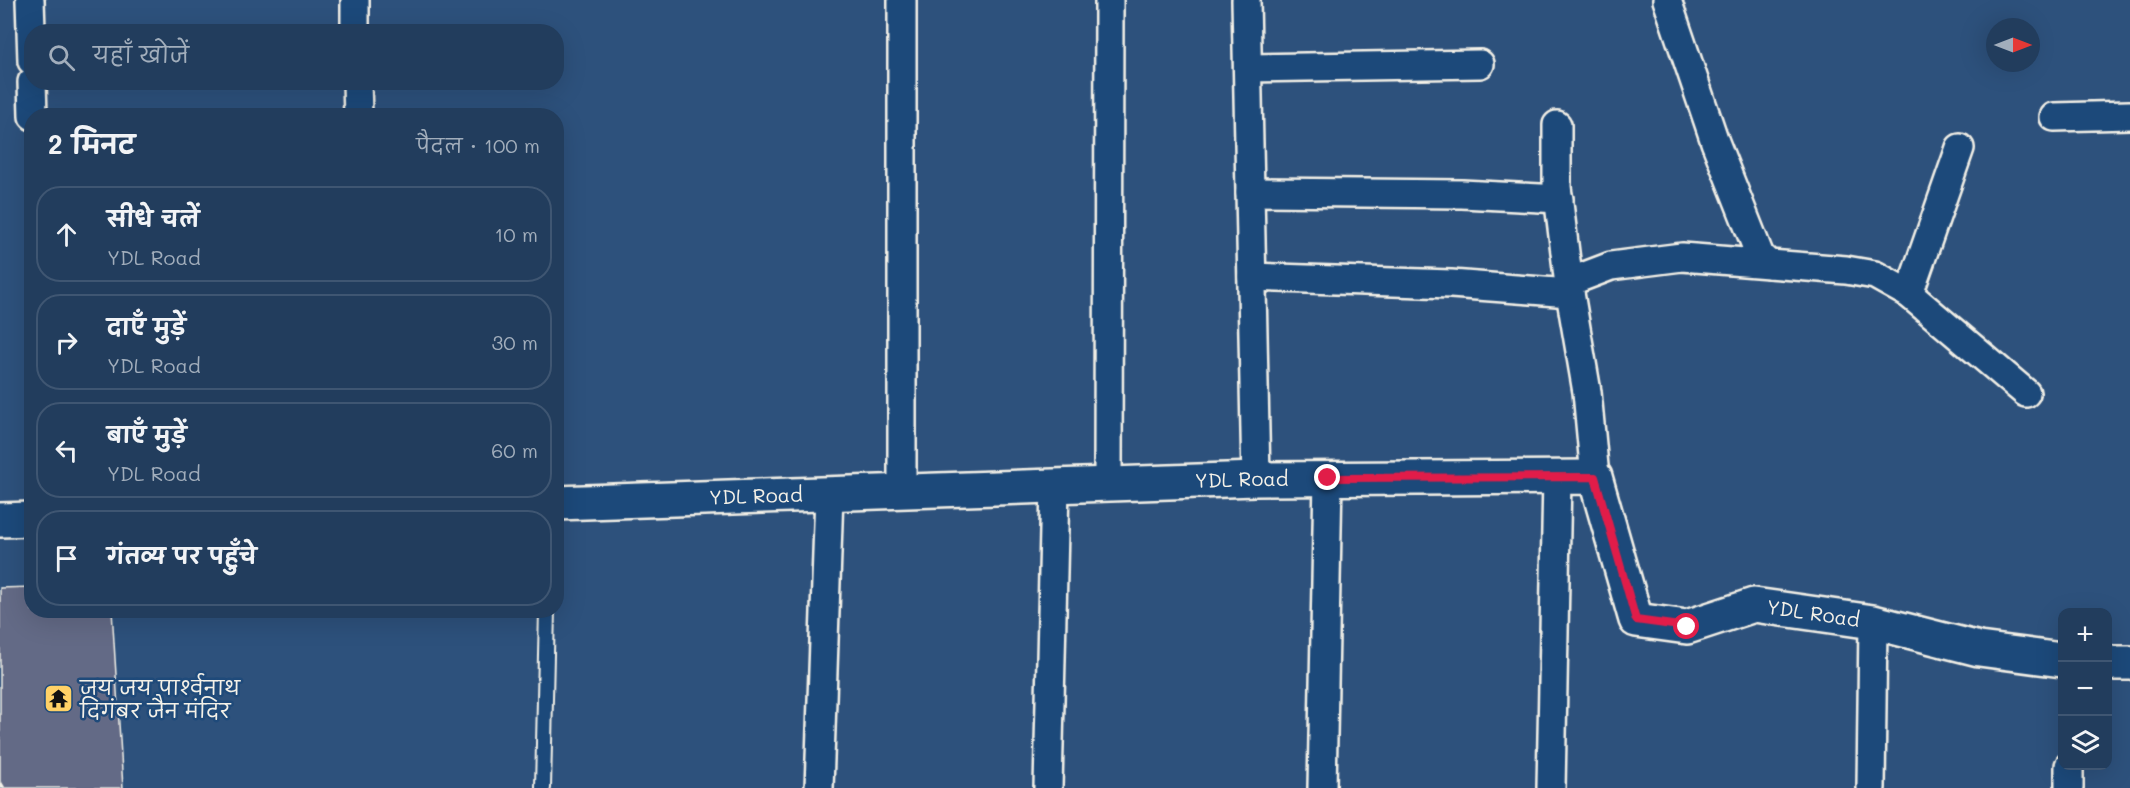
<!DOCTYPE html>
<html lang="hi">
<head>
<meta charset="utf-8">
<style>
	:root { --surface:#223d5d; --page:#2a4463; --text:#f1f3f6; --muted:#a2aebc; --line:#3f5672 }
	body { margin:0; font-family:Mali,"Playpen Sans Deva",sans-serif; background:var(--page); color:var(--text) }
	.controls { position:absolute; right:18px; bottom:18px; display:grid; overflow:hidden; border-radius:12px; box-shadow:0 6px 24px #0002 }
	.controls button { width:54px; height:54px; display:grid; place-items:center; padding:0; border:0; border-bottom:2px solid var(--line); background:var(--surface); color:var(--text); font:30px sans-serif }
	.compass { position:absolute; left:1986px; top:18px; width:54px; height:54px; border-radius:50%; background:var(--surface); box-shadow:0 6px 24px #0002; rotate:90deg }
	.stop { position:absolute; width:18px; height:18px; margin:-14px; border:4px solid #e11d48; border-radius:50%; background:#fff }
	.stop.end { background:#e11d48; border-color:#fff; box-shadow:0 2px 6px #0008 }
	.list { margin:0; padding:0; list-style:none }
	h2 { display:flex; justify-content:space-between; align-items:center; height:78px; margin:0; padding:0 24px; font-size:26px }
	h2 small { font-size:20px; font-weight:400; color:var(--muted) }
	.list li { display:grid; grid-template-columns:39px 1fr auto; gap:18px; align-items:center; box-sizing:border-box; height:96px; margin:0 12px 12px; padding:0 12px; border:2px solid var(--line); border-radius:24px }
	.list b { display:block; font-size:22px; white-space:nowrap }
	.list p { margin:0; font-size:20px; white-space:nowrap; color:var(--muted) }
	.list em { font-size:20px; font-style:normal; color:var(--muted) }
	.icon { flex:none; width:33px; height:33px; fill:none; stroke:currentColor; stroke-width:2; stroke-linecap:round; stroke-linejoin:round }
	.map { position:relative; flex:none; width:2130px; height:788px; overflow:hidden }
	.search { position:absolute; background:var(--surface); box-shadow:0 6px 24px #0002; left:24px; top:24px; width:540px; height:66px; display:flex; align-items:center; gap:15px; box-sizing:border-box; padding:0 21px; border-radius:24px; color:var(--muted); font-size:22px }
	.panel { position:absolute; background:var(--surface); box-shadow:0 6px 24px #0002; left:24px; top:108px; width:540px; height:510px; border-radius:24px }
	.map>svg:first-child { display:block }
	.building { fill:#636b86; stroke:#f4f1e8; stroke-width:1.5 }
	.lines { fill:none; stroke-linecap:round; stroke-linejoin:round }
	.service-casing { stroke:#f4f1e8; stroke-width:18 }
	.minor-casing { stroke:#f4f1e8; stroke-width:32 }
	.tertiary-casing { stroke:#f4f1e8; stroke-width:38 }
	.service { stroke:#1f4a7a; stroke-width:14 }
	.minor { stroke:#1f4a7a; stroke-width:27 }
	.tertiary { stroke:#1f4a7a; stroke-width:33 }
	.rail { stroke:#f4f1e8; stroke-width:4.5; stroke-dasharray:9 4.5; stroke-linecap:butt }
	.route { stroke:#e11d48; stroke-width:8 }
	.labels { text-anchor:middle; stroke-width:5; stroke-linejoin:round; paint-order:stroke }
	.street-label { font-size:20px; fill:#f4f1e8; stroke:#1f4a7a }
	.poi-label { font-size:20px; fill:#f4f1e8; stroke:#1f4a7a; text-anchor:start }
</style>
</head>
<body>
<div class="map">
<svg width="2130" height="788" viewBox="0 0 2130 788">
	<rect width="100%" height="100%" fill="#2d517c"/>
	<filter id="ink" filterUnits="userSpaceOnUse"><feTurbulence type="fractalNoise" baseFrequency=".0167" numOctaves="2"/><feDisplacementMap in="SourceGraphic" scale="12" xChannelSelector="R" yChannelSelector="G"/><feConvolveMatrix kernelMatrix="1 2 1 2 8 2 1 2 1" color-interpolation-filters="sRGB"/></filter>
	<g filter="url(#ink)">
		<!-- building -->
		<path class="building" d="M32,587V610H112L123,788H0V588Z"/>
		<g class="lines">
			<defs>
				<path id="service" d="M543,788L547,610"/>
				<g id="minor">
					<path d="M30,0L32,61"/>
					<path d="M355,0V32"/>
					<path d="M902,0V491"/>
					<path d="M1246,0L1256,479"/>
					<path d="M1667,0L1715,142L1760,256L1769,264L1846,270L1875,275L1909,294L2026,393"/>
					<path d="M1249,68L1480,64"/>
					<path d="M32,82L33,116"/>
					<path d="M357,82L358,116"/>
					<path d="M2054,117L2130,115"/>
					<path d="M1557,125V187L1570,293L1587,392L1595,477"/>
					<path d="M1250,192L1462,194L1559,199"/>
					<path d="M1252,277L1451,284L1570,293"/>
					<path d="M1569,282L1611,266L1682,257L1769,264"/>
					<path d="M1909,294L1960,148"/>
					<path d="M1108,484L1109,0"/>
					<path d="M819,788L829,494"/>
					<path d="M1048,788L1055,486"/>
					<path d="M1322,788L1328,478"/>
					<path d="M1551,788L1557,477"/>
					<path d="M1871,788L1873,622"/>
					<path d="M2069,788V766"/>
				</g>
				<g id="tertiary">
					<path id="s1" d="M556,503L1256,479L1595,477L1636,620L1687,627L1754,605L1873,622L1979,649L2062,660"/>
					<path d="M0,520L32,519"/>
					<path d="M2108,663H2130"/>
				</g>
			</defs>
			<!-- service casing -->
			<use href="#service" class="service-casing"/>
			<!-- minor casing -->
			<use href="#minor" class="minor-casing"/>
			<!-- tertiary casing -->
			<use href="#tertiary" class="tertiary-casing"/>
			<!-- service -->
			<use href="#service" class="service"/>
			<!-- minor -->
			<use href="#minor" class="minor"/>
			<!-- tertiary -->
			<use href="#tertiary" class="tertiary"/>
			<!-- rail -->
			<path class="rail" d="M0,783L3,788"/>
		</g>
	</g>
	<g class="lines" filter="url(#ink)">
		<!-- route -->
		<path class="route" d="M1328,478L1595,477L1636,620L1687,627"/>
	</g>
	<!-- icons -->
	<defs>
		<symbol id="temple-square" viewBox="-11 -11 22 22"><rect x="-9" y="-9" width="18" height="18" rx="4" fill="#ffd166" stroke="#1f4a7a"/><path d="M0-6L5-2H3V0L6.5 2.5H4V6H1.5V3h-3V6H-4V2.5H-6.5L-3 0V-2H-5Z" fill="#111"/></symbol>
	</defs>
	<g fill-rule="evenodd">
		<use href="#temple-square" x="42" y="682" width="33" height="33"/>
	</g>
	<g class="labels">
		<!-- street labels -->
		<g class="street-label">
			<text dy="7" stroke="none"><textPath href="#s1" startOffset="686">YDL Road</textPath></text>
			<text dy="7" stroke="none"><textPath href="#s1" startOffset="200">YDL Road</textPath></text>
			<text dy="7" stroke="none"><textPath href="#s1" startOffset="1370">YDL Road</textPath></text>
		</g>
		<!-- poi labels -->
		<g class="poi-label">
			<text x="80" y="695">जय जय पार्श्वनाथ<tspan x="80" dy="23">दिगंबर जैन मंदिर</tspan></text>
		</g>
	</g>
</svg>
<div class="controls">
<button>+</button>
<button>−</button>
<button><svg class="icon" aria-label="layers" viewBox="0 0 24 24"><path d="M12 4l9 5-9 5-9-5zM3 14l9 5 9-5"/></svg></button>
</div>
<svg class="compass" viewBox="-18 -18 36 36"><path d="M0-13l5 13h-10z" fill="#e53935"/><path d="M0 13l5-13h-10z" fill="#a2aebc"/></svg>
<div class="stop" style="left:1687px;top:627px"></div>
<div class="stop end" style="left:1328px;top:478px"></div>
<div class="search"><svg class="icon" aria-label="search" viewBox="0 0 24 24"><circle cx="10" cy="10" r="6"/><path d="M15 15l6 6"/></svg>यहाँ खोजें</div>
<section class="panel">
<h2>2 मिनट<small>पैदल · 100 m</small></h2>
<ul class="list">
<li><svg class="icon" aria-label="ahead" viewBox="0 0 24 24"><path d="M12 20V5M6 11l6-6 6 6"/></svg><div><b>सीधे चलें</b><p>YDL Road</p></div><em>10 m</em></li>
<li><svg class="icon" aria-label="right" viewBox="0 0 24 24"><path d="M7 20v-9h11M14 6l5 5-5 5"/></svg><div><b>दाएँ मुड़ें</b><p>YDL Road</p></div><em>30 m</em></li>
<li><svg class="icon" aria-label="left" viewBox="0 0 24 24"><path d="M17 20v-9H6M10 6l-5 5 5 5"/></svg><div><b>बाएँ मुड़ें</b><p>YDL Road</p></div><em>60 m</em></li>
<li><svg class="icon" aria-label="arrive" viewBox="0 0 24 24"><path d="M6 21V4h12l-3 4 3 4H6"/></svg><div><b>गंतव्य पर पहुँचे</b></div></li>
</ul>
</section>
</div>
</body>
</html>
